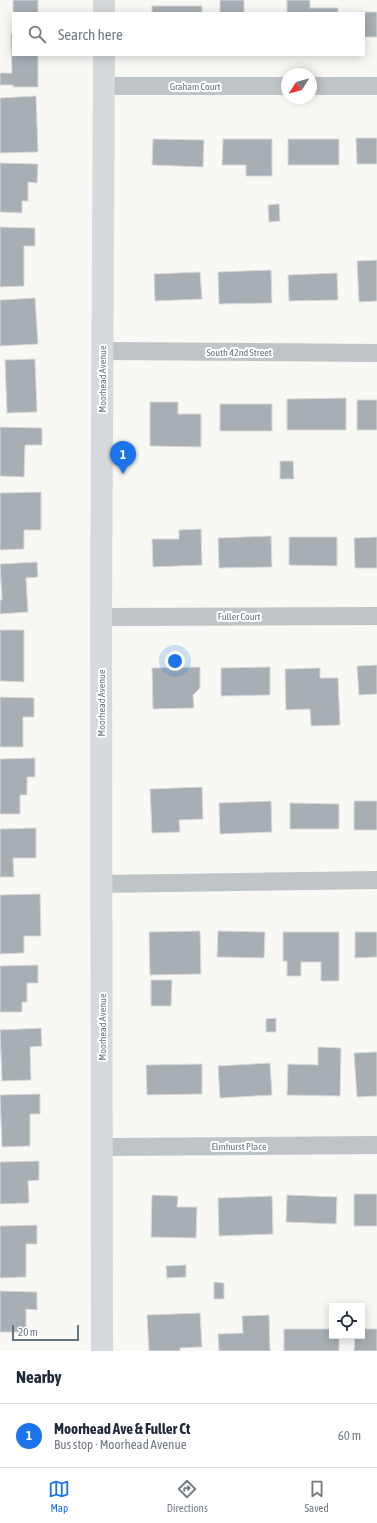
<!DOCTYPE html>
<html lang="en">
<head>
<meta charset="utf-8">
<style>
	:root { --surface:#fff; --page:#f6f6f7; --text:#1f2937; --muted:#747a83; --line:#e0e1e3; --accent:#1a73e8 }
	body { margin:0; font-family:"Asap Condensed",sans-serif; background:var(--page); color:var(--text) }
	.controls { position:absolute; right:12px; bottom:12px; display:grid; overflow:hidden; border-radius:0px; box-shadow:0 2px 10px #0003 }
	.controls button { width:36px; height:36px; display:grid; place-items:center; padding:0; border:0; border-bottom:1px solid var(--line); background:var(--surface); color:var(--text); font:20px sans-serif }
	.compass { position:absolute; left:281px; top:68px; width:36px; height:36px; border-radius:50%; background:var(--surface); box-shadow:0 2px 10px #0003; rotate:233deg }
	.scale { position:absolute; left:12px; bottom:10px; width:67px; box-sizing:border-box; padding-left:4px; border:2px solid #65757e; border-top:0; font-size:11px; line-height:14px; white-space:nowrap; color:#65757e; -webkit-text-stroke:3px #fff; paint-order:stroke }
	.you { position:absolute; left:175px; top:661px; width:14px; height:14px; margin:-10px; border:3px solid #fff; border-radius:50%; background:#1a73e8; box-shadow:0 0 0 6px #1a73e833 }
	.badge { display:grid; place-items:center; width:26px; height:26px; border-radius:50%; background:var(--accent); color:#fff; font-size:13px; font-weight:700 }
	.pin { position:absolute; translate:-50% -33px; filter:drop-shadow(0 1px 2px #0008) }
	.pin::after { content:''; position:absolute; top:21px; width:14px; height:12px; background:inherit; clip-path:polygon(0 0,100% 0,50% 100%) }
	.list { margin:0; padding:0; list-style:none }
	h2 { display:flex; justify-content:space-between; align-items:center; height:52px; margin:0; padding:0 16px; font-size:17px }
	h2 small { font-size:13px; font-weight:400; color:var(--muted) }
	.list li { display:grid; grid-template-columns:26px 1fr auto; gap:12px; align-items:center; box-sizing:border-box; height:64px; padding:0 16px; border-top:1px solid var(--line) }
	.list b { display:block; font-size:15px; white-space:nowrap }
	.list p { margin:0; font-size:13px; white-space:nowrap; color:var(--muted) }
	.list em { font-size:13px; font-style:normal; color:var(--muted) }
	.icon { flex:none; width:22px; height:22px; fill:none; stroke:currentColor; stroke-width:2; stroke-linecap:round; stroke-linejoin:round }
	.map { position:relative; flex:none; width:377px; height:1351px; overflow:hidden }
	.search { position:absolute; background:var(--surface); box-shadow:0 2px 10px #0003; left:12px; right:12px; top:12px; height:44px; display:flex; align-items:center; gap:10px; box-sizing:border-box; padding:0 14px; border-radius:0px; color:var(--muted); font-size:15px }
	.sheet { height:116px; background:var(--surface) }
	nav { display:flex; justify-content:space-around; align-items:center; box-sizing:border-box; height:56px; border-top:1px solid var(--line); background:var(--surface); font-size:11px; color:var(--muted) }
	nav a { display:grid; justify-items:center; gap:2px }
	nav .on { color:var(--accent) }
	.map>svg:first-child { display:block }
	.building { fill:#a7afb4; stroke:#dad9d8 }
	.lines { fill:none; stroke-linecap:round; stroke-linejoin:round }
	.street { stroke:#bfc4c7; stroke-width:18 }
	.secondary { stroke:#d6dadd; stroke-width:22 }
	.labels { text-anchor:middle; stroke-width:4; stroke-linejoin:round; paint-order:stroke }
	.street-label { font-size:10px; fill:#65757e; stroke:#fff }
</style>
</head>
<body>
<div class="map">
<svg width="377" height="1351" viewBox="0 0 377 1351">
	<rect width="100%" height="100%" fill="#f8f8f5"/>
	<!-- building -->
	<g class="building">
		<rect x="13" y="0" width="25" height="13"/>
		<path d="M220,0H244V13H272H220Z"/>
		<path d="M287,0H310V8H338V13H287Z"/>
		<rect x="152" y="6" width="50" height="7"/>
		<path d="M359,12H377V37H364V13Z"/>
		<path d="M11,34H13V55H38V87H13V85H0V73H12Z"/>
		<path d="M36,96L38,152L0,153V98Z"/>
		<path d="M356,138H377V164H357Z"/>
		<path d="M153,139L204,140L203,167L152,165Z"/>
		<path d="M223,139H272V176H246V165H222Z"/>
		<rect x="288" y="139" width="51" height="26"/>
		<path d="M0,163L38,164L37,183L28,182V201H22V213L0,212Z"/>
		<path d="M279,204L280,221L269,222L268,205Z"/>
		<path d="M0,227L35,228V246H24V286L0,287Z"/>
		<path d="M377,260V301L359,302L357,261Z"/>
		<path d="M271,270L272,303L219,304L218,272Z"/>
		<path d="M200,272L202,299L155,301L154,274Z"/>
		<path d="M337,273L338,300L289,301L288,275Z"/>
		<path d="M35,298L38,344L0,346V300Z"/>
		<path d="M35,359L37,412L7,413L5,360Z"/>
		<path d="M346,398V430H287V399Z"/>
		<rect x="357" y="400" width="20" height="30"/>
		<path d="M150,402H178V414H201V447L150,446Z"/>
		<rect x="220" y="404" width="52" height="27"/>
		<path d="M0,427L42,428V445H25L24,477L0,476Z"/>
		<path d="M280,461H293L294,479H280Z"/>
		<path d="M41,492V530H24V549L0,550V493Z"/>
		<path d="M201,529L202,565L153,567L152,539H179V530Z"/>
		<path d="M271,536L272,567L219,568L218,538Z"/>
		<path d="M289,537H337V566L289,565Z"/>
		<path d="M377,537V568H355L354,538Z"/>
		<path d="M37,562L38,577L26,578L28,612L0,614V600H2L0,564Z"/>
		<path d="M0,630H24V682L0,681Z"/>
		<path d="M377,665V694L359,695L357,666Z"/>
		<path d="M200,667V688L193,695L194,708L153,709L152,668Z"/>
		<path d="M270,667V695L221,696V668Z"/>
		<path d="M320,668V678H338L340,725L311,726L310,709L286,710L285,669Z"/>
		<path d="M0,697L34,698V717H23V747H0Z"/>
		<path d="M35,758V777H27V795H20V814H0V759Z"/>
		<path d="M202,787L203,819L179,820L180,832L152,833L150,789Z"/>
		<path d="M271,801L272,832L220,834L219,803Z"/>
		<rect x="354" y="801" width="23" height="29"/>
		<path d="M290,803L339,804V829H290Z"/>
		<path d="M36,828V858H13L14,877H0V829Z"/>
		<path d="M40,894L41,936H24V953L0,954V895Z"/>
		<path d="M200,931L201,974L150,975L149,932Z"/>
		<path d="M218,931L265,932L264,958L217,957Z"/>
		<path d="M283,932H339V981H321V962H301V976H287V961H283Z"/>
		<path d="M355,932H377V957L355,958Z"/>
		<path d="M38,965V983H27V1002H22V1012H0V966Z"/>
		<path d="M151,980H172L171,1006H151Z"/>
		<path d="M276,1018V1032H266V1019Z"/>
		<path d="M41,1028L42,1046L30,1047L31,1080L2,1081L0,1030Z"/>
		<path d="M318,1047L341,1048L340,1096L287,1095L288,1064L318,1065Z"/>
		<path d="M377,1052V1096L357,1097L354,1053Z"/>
		<path d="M270,1063L272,1095L220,1098L218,1066Z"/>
		<path d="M202,1064V1094L147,1095L146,1065Z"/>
		<path d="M40,1094V1114H30V1146L2,1147L0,1095Z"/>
		<path d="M39,1161V1180L28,1181L29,1203L0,1204V1162Z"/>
		<rect x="354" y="1194" width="23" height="32"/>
		<path d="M152,1195L178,1196L177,1207H197L196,1238L151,1237Z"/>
		<path d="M287,1195L337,1197L336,1224L286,1222Z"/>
		<path d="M272,1196L273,1234L219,1236L218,1198Z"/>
		<path d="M37,1225V1244H26V1277L0,1278V1226Z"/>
		<path d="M186,1265V1277L167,1278L166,1266Z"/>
		<path d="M214,1282L224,1283V1299H214Z"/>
		<path d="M0,1291L37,1292V1310L26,1309V1332H0Z"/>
		<path d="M200,1313L202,1347L180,1348V1351H149L147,1315Z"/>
		<path d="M269,1315L270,1351H219L218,1334L243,1333L242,1316Z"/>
		<path d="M284,1329H332V1336H339V1351H284Z"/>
		<path d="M362,1329H377V1351H354L355,1336H362Z"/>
	</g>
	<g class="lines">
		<!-- street -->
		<g class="street">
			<path d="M104,86H287"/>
			<path d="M311,86H377"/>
			<path d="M102,351L377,353"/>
			<path d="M101,617L377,616"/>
			<path d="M101,884L377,880"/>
			<path d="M102,1147L377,1145"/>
		</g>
		<!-- secondary -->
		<g class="secondary">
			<path d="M104,0V13"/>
			<path d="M102,1351L101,617L104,55"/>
		</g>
	</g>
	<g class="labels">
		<!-- street labels -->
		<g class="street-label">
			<text x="195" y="90">Graham Court</text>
			<text x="239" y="356">South 42nd Street</text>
			<text transform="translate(102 379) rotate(-90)" y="4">Moorhead Avenue</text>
			<text x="239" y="620">Fuller Court</text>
			<text transform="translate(101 703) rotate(-90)" y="4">Moorhead Avenue</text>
			<text transform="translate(102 1027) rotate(-90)" y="4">Moorhead Avenue</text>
			<text x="239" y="1150">Elmhurst Place</text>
		</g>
	</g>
</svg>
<div class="controls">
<button><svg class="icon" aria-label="locate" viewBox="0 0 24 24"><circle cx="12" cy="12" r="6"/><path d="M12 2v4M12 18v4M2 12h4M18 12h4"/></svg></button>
</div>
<svg class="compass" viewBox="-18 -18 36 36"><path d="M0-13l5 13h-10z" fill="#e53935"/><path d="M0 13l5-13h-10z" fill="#747a83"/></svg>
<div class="scale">20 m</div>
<div class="you"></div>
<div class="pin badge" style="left:123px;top:474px">1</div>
<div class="search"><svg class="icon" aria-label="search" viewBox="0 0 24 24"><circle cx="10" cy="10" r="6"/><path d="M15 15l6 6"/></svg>Search here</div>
</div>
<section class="sheet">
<h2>Nearby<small></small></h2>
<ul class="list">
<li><span class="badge">1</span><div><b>Moorhead Ave &amp; Fuller Ct</b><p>Bus stop · Moorhead Avenue</p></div><em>60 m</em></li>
</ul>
</section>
<nav>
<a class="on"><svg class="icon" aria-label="map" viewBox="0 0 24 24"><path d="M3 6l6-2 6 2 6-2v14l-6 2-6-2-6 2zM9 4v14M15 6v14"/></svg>Map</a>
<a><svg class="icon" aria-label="directions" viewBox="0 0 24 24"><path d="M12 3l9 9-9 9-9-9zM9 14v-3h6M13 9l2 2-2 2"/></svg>Directions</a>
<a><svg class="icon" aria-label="saved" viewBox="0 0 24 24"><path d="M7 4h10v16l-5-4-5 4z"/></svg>Saved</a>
</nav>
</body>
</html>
